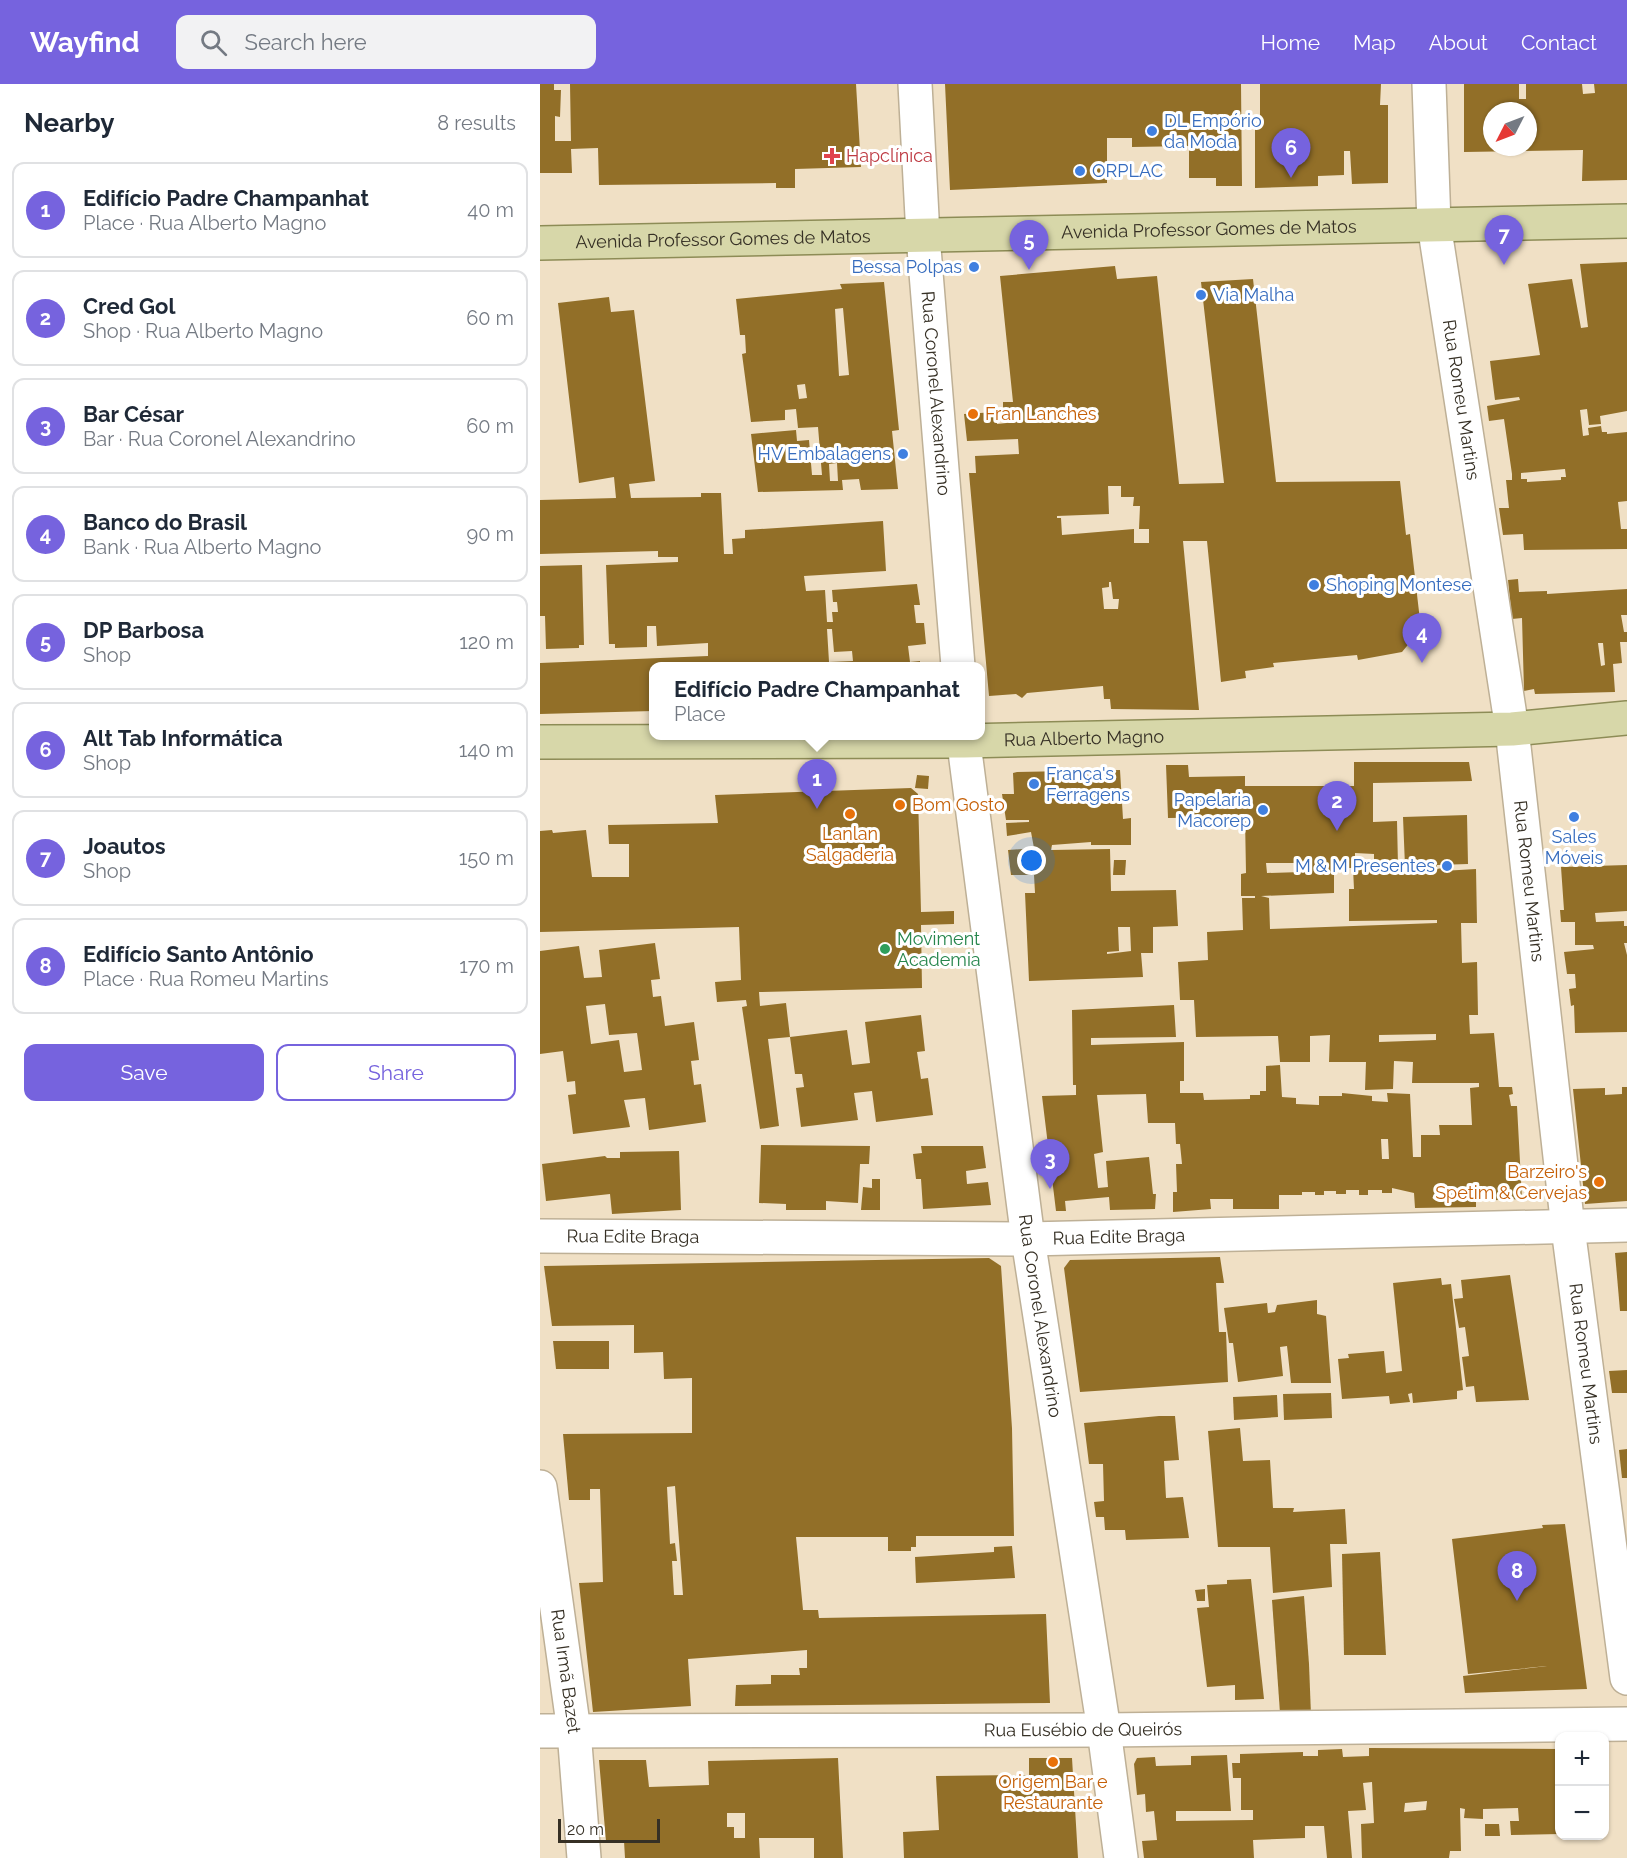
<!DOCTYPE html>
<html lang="en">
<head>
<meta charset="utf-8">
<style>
	:root { --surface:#fff; --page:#f2f2f3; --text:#1f2937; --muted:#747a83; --line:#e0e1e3; --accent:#7663de }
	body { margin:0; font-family:Raleway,sans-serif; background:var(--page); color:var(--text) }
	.controls { position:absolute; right:18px; bottom:18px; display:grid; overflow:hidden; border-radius:12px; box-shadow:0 2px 4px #0004 }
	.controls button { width:54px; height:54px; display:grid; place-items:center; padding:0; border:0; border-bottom:2px solid var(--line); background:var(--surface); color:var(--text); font:30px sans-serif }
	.compass { position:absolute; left:943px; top:18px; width:54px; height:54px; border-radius:50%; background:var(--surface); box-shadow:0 2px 4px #0004; rotate:228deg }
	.scale { position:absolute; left:18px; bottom:15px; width:102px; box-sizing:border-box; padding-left:6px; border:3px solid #363025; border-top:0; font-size:16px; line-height:21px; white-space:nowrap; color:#363025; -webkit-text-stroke:4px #fff; paint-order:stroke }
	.you { position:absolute; left:492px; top:777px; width:21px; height:21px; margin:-15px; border:4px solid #fff; border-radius:50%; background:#1a73e8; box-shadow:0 0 0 9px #1a73e833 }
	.badge { display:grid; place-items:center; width:39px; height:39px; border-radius:50%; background:var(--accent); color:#fff; font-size:20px; font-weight:700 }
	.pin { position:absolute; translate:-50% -50px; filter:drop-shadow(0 2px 3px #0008) }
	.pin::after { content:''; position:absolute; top:32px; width:21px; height:18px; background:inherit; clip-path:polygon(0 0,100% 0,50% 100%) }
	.popup { position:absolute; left:109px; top:578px; width:336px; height:78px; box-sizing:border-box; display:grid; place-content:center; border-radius:12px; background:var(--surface); filter:drop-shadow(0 2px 4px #0005); font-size:20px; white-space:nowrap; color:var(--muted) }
	.popup b { font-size:22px; color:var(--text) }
	.popup::after { content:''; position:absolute; left:50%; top:100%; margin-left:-12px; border:12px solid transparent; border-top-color:var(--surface) }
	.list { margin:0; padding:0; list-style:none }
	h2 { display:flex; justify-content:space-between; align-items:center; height:78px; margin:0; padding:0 24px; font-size:26px }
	h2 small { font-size:20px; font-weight:400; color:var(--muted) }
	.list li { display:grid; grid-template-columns:39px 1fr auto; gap:18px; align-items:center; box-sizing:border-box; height:96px; margin:0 12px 12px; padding:0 12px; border:2px solid var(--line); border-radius:12px }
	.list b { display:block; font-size:22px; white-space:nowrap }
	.list p { margin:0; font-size:20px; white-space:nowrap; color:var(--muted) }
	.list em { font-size:20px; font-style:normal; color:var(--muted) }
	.actions { display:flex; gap:12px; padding:18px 24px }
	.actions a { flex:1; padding:14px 0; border:2px solid var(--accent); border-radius:12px; text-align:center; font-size:21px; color:var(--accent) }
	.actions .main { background:var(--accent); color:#fff }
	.icon { flex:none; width:33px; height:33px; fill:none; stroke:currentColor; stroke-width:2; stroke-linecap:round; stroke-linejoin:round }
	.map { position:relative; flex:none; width:1087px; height:1774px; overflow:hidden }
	header { display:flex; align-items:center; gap:36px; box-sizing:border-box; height:84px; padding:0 30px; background:var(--accent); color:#fff }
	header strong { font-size:28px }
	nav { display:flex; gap:33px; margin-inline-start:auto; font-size:21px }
	.search { width:420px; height:54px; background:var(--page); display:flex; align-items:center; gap:15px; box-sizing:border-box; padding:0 21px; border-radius:12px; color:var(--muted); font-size:22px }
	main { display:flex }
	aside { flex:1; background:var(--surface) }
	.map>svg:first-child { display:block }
	.building { fill:#926f28; fill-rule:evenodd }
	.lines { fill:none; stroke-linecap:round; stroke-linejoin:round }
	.minor-casing { stroke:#beb096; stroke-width:36 }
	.major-casing { stroke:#8d8c56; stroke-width:36 }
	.minor { stroke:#fff; stroke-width:33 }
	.major { stroke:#d7d7a9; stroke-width:33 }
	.shop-dot { fill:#3f7fe0; stroke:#fff; stroke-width:2 }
	.health-dot { fill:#e0444e; stroke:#fff; stroke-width:2 }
	.food-dot { fill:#e8710a; stroke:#fff; stroke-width:2 }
	.leisure-dot { fill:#2e9e5b; stroke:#fff; stroke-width:2 }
	.labels { text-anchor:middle; stroke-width:6; stroke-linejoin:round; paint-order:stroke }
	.shop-label { font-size:18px; fill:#366cbe; stroke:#fff; text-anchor:start }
	.health-label { font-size:18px; fill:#be3a42; stroke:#fff; text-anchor:start }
	.street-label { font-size:18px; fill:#363025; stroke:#fff }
	.food-label { font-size:18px; fill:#c56008; stroke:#fff; text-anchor:start }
	.leisure-label { font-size:18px; fill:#27864d; stroke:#fff; text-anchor:start }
</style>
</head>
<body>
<header>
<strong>Wayfind</strong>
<div class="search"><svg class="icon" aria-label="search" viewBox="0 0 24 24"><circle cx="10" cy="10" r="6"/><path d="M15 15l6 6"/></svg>Search here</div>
<nav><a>Home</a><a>Map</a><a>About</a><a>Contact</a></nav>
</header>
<main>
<aside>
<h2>Nearby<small>8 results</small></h2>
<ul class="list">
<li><span class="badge">1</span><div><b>Edifício Padre Champanhat</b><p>Place · Rua Alberto Magno</p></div><em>40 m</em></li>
<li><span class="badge">2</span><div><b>Cred Gol</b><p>Shop · Rua Alberto Magno</p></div><em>60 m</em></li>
<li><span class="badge">3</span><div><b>Bar César</b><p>Bar · Rua Coronel Alexandrino</p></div><em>60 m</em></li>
<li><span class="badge">4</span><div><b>Banco do Brasil</b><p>Bank · Rua Alberto Magno</p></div><em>90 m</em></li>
<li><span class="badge">5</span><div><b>DP Barbosa</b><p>Shop</p></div><em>120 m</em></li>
<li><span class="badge">6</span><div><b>Alt Tab Informática</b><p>Shop</p></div><em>140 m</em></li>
<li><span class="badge">7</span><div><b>Joautos</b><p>Shop</p></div><em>150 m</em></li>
<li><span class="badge">8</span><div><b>Edifício Santo Antônio</b><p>Place · Rua Romeu Martins</p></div><em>170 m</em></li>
</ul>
<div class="actions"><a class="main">Save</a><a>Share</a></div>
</aside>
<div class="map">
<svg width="1087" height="1774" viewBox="0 0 1087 1774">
	<rect width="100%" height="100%" fill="#f0e0c5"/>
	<!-- building -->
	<g class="building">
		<path d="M0,0H14V6H21L20,33L15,32V57H31L30,0H316L321,83L255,85V104H236V99L59,101L58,64L31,65L32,89H0Z"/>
		<path d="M405,0H701L702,102H676V94H649V62L592,63V54H567V99L410,106Z"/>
		<path d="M720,0H841L840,21H848V99L812,100L810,67H804V91L778,92V102L715,104V40H720Z"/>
		<path d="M924,0H979V15H986V0H1042L1043,10L1055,9L1054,0H1087V96L1042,97L1043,66L924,68ZM952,27H988V63H952Z"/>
		<path d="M1087,178V327L1060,332L1061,340L1049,341L1047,325L1040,326L1043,352L1049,351L1048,344L1061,342L1062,348H1067V350L1087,348V417L1078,418L1081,445H1087V465L984,466L983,450L963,451L959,424H969L966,396H972V390L964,335L949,337L947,322L980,316L979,313L955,316L950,277L1000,271L988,200L1032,195L1041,244L1048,243L1040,180ZM1025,385L1026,393H1021V396L987,398V395H981V389Z"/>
		<path d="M575,182L577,195L617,192L639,400L684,399L661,198L713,195L736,398L860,397L866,451L870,450L881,545L862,568L818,576L817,571L733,579L734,583L705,587L706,594L681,598L667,457H643L659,626L571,625L570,615H564L563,602L487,609L482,614L476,610L449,612L429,389H436L435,372L479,370L478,355L427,357L424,330L456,328L457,340L476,338L475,327L463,328V318H473L460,192ZM568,402H581V413H594L593,422H600L599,445H609V459H594V445L522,451L521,434H517V432L569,430ZM569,498H571L573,515H579L578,525H564L562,504L569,503Z"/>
		<path d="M344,198L359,346L352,347L358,405L321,406L319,395L302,396L303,406L218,408L211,350L256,346L257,357L269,356L272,391H282L278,343L258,344L256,325L245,326V336L211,338L202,270L206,269L205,251H200L196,215L302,205L300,200ZM303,224L309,291L299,292L295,225ZM265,300L267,314L259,315L257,301ZM297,379L298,397H290L289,380Z"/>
		<path d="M69,213L71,228L94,226L115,397L89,400L91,414L161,413V409H181L184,470H193L192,455L205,454V446L343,437L346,487L264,492L266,507L285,506L287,538H293L292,528H298L297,518H293L292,506L377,500L380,521H374L376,539H384L386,560L368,562L370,578L380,577V582H114L113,627L0,630V579L168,572V559L117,562L116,542H107V563L75,564V560H69L66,481L138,478V473H118V467L0,470V416L76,414L74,393L39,399L18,219ZM287,545H292L294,568L312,567L313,577L289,578Z"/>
		<path d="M42,481L44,561H39V564L6,565L5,532H0V482Z"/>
		<path d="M978,495L979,508L1007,507V510L1087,505V531H1081L1084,548H1087V558H1080L1082,579L1073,580L1075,608L995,610L994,605L984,607L982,534L972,535L968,496ZM1058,559H1063L1065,581L1061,582Z"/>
		<path d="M814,678H929L932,697L833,699V738L857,737L858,782H865L863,733L927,731L928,780L897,781V785L902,784V787L936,785L937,839H921L922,879L937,878L938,931H929L930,950L954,949L959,1003H972L973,1010L969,1011L971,1022H977L982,1115L936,1117V1123L875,1124L874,1109L852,1104V1109H842V1106H828V1111H819V1106H806V1110H796V1107H784V1111H775V1108H762V1111H739V1125H693V1115H670L671,1125L633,1128V1108H637L636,1080H642L640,1060H636L635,1039H608L606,1010L557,1011L563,1068L554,1070L558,1104L568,1103L566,1077L609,1073L613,1110H616L615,1125L570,1126L569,1113L525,1117L526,1127H516L502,1012L536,1011V1001H533L532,926L634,921L636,953L551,954V961L644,958V997H640V1009H663L664,1016L710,1015V1011H720V1007H726V982L740,981L742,1013L756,1014V1020L779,1021V1012H802V1009L832,1012V1017L848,1018L847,1009L870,1010L873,1073H881V1051H900L899,1041H932L930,1004L939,1003V999H872L873,978L854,977L853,1005L825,1006L826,978H789L790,951L770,952V978H740L738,952L656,953L654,916H640L638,878L668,876L667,848L703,846L702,814H715V812H701V790L706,789L705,733L628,734L626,681H648L649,693L705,692V702H814ZM815,769L834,770V783L815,784ZM726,779H762V788L727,789ZM794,784H813L814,805H809V837L897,836V839L730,845L729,814L721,812L794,809ZM896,950V956L839,958V951ZM841,1055H848L849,1075H842Z"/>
		<path d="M580,686L583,735L591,734V761H551V758L512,761L511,766L570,765L571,807L636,806L638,842L613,843V869H601L603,893L489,897L485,809H495L494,791H471L468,766L494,764L491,748L467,752L466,739L489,738V736H466L462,710H474L473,689L477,688ZM578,843H590L591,867L567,870V868L579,867Z"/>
		<path d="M377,691L389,692L388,705L375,704Z"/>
		<path d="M371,704L378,710L381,828L414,827V840L381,841L382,904L219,908L220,922L246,919L250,953L228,955L239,1042L220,1045L202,923L207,922L206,916L177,918L175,898L201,896L199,843L0,848V747L12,746L13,749L46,746L52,793H89V760H69L68,741L178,739L175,711Z"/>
		<path d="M574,776H586L585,791H573Z"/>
		<path d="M1087,781V827L1055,829L1056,838L1084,837V842H1087V859H1084L1087,871V948L1035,949L1034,921L1031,922L1029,905L1036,904L1035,890H1027L1024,868L1054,865L1053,861H1035V838H1021L1020,826H1024L1021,783Z"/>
		<path d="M115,859L120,895L111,896L113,913L121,912L125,942L154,938L159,976L151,977L154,1001L161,1000L166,1038L109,1046L105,1014L84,1016L90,1043L33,1050L28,1011L36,1010L35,997L27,998L23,967L0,970V867L39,862L44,894L62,893L59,866ZM65,920L69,951L97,949L102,986L84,988L79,956L51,960L46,922Z"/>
		<path d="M381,931L385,967L377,968L381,995L388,994L393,1031L336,1038L332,1007L314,1009L318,1036L261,1043L256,1004L264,1003L262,990H255L250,953L307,946L312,981L330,979L325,938Z"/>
		<path d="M1082,1003H1087V1117L1045,1120L1033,1005L1065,1004V1011L1082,1010Z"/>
		<path d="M221,1061L330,1062L329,1080H320L318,1119L286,1117V1126H246V1120L219,1119Z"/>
		<path d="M381,1062H443L446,1084L426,1087L427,1100L448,1098L451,1121L383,1125L381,1095H376L373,1070L382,1069Z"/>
		<path d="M139,1067L141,1126L72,1130L70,1110L6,1117L2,1080L65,1072L67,1074H80V1068Z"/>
		<path d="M332,1095H340V1126H321L323,1103L332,1104Z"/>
		<path d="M1087,1168V1227H1080L1075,1169Z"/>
		<path d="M680,1173L684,1199H676L679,1248H686L688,1298L540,1308L524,1184L530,1176Z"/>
		<path d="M449,1174L461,1182L472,1344L474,1452H376V1463H371V1467H348V1453H256L263,1526H278L279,1534L506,1530L510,1619L195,1622L196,1601L231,1600V1591H260L259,1584H267V1566L148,1575L151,1622L53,1628L39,1499L63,1498L60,1405H50V1416H29L23,1350L152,1349V1294L124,1295L123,1268L94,1269V1241L12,1242L4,1182ZM135,1402L143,1511H134L132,1477H137L135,1459L130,1460L127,1403Z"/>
		<path d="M970,1191L989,1316L936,1318L934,1302L926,1303L922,1273L929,1272L925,1243L919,1244L914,1215L923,1214L921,1196Z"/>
		<path d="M901,1194L902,1201L911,1200L923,1306L917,1307V1315L873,1319L872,1309L868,1310L870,1318L850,1320L849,1312L802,1315L798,1275L809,1274L808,1270L844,1267L846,1289L862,1287L853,1199Z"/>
		<path d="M777,1216V1230L786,1232L791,1299H751L747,1262L740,1263L743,1292L698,1298L693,1259H689L684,1224L727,1219L728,1229L735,1228L737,1221Z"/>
		<path d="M13,1257H69V1285H16Z"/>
		<path d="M1087,1286V1309H1072L1069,1287Z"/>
		<path d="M791,1309L792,1334L744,1336L743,1310Z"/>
		<path d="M737,1311L738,1333L694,1336L693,1313Z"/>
		<path d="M619,1332H635L639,1376L624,1377L626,1414L643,1413L649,1454L586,1456L585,1446H565L564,1433H556L554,1418L564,1417L563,1380H549L544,1339Z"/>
		<path d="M700,1344L703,1377L730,1376L733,1424H754L753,1428L805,1425L807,1460H790L792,1503L733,1509L730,1463H678L668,1347Z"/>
		<path d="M1087,1365V1394H1082L1079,1366Z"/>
		<path d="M1025,1440L1047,1605L925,1609L923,1592L1007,1582L928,1590L912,1455L1003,1444L1002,1441Z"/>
		<path d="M472,1462L475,1494L376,1499L375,1473L454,1468V1463Z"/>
		<path d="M840,1468L846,1571H804L802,1470Z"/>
		<path d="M711,1495L724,1615L695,1616V1601L667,1603L657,1524L669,1523L667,1501L687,1500V1496Z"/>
		<path d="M665,1505V1517H657L655,1506Z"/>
		<path d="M764,1512L769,1580L771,1631L740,1629L732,1516Z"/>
		<path d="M829,1664L1020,1665V1750L971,1751L970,1737H979L978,1724L943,1725V1735L924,1734L925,1725L920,1724L921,1767H910L909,1774H822L821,1740L834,1739L832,1698L823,1699L826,1726L808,1727L812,1774H787L784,1742H765V1754L713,1756L714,1774H604L602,1757L617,1756L614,1727L606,1728L605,1710L597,1711L594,1680L597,1674L615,1673L616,1682L651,1681V1672L687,1671L691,1727H636V1737L713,1736V1726H701V1694H693L692,1679H700V1670L763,1668V1672H778V1666L802,1665L803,1673L829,1672ZM887,1717L886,1726L864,1728L865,1719Z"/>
		<path d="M298,1674L303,1774H274V1754H219L220,1774H85L84,1757H66L59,1676H106L109,1703L169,1701L168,1677ZM187,1729H205V1754H194V1743H187Z"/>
		<path d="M489,1674H532L538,1774H364L363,1748L399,1746L396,1692L489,1691Z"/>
		<path d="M945,1740H959L960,1752H945Z"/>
	</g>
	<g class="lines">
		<defs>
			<g id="minor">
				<path id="s1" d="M375,0L383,152L418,582"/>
				<path id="s2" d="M889,0L894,140L972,645L1028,1144L1087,1594"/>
				<path id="s3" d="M423,652L488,1155L564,1646L581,1774"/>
				<path id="s4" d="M0,1152L488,1155L1087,1141"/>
				<path id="s5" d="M0,1403L34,1647L44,1774"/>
				<path id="s6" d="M0,1647L564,1646L1087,1640"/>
			</g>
			<g id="major">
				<path id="s7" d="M0,159L1087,137"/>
				<path id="s8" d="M0,658L424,657L972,645L1087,634"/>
			</g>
		</defs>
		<!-- minor casing -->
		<use href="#minor" class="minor-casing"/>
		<!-- major casing -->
		<use href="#major" class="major-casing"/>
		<!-- minor -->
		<use href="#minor" class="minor"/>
		<!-- major -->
		<use href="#major" class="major"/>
	</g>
	<!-- markers -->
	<g class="shop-dot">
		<circle cx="612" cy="47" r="6"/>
		<circle cx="540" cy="87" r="6"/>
		<circle cx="434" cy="183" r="6"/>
		<circle cx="661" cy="211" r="6"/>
		<circle cx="363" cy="370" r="6"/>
		<circle cx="774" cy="501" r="6"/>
		<circle cx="494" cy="700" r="6"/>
		<circle cx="723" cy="726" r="6"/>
		<circle cx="1034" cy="733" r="6"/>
		<circle cx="907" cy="782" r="6"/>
	</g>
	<path class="health-dot" d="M289 63h6v6h6v6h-6v6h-6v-6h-6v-6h6z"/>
	<g class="food-dot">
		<circle cx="433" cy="330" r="6"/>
		<circle cx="360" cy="721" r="6"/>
		<circle cx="310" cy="730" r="6"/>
		<circle cx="1059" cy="1098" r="6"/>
		<circle cx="513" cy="1678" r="6"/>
	</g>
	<circle class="leisure-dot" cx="345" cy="865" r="6"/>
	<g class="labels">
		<!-- shop labels -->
		<g class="shop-label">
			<text x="624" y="43">DL Empório<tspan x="624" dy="21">da Moda</tspan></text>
			<text x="552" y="93">ORPLAC</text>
			<text x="422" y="189" text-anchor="end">Bessa Polpas</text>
			<text x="673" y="217">Via Malha</text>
			<text x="351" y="376" text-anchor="end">HV Embalagens</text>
			<text x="786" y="507">Shoping Montese</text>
			<text x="506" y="696">França's<tspan x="506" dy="21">Ferragens</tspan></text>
			<text x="711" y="722" text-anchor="end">Papelaria<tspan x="711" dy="21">Macorep</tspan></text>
			<text x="1034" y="759" text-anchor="middle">Sales<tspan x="1034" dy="21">Móveis</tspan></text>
			<text x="895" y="788" text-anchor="end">M &amp; M Presentes</text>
		</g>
		<!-- health labels -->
		<g class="health-label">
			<text x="306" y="78">Hapclínica</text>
		</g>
		<!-- street labels -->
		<g class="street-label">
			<text dy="6" stroke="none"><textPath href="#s7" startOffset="669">Avenida Professor Gomes de Matos</textPath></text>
			<text dy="6" stroke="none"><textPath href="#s7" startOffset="183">Avenida Professor Gomes de Matos</textPath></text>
			<text dy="6" stroke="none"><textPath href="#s1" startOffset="310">Rua Coronel Alexandrino</textPath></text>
			<text dy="6" stroke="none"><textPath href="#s2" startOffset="318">Rua Romeu Martins</textPath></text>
			<text dy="6" stroke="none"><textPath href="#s8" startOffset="544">Rua Alberto Magno</textPath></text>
			<text dy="6" stroke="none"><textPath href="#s2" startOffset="804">Rua Romeu Martins</textPath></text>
			<text dy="6" stroke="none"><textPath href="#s4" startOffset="93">Rua Edite Braga</textPath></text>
			<text dy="6" stroke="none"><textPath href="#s4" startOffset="579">Rua Edite Braga</textPath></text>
			<text dy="6" stroke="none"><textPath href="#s3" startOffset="585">Rua Coronel Alexandrino</textPath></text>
			<text dy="6" stroke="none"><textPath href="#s2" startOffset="1290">Rua Romeu Martins</textPath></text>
			<text dy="6" stroke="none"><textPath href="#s5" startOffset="186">Rua Irmã Bazet</textPath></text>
			<text dy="6" stroke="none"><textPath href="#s6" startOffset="543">Rua Eusébio de Queirós</textPath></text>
		</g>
		<!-- food labels -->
		<g class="food-label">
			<text x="445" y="336">Fran Lanches</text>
			<text x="372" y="727">Bom Gosto</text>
			<text x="310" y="756" text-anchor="middle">Lanlan<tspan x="310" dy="21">Salgaderia</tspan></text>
			<text x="1047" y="1094" text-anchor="end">Barzeiro's<tspan x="1047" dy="21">Spetim &amp; Cervejas</tspan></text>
			<text x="513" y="1704" text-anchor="middle">Origem Bar e<tspan x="513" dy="21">Restaurante</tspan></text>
		</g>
		<!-- leisure labels -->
		<g class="leisure-label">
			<text x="357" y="861">Moviment<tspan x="357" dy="21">Academia</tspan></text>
		</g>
	</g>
</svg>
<div class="controls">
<button>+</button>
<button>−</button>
</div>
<svg class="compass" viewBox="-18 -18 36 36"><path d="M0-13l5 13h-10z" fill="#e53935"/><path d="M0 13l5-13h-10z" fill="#747a83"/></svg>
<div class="scale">20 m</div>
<div class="you"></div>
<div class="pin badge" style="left:277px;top:725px">1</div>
<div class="popup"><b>Edifício Padre Champanhat</b>Place</div>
<div class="pin badge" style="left:797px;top:747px">2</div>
<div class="pin badge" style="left:510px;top:1105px">3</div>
<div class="pin badge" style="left:882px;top:579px">4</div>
<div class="pin badge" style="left:489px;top:186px">5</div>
<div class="pin badge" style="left:751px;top:94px">6</div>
<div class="pin badge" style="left:964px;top:181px">7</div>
<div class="pin badge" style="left:977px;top:1517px">8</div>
</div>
</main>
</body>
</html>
